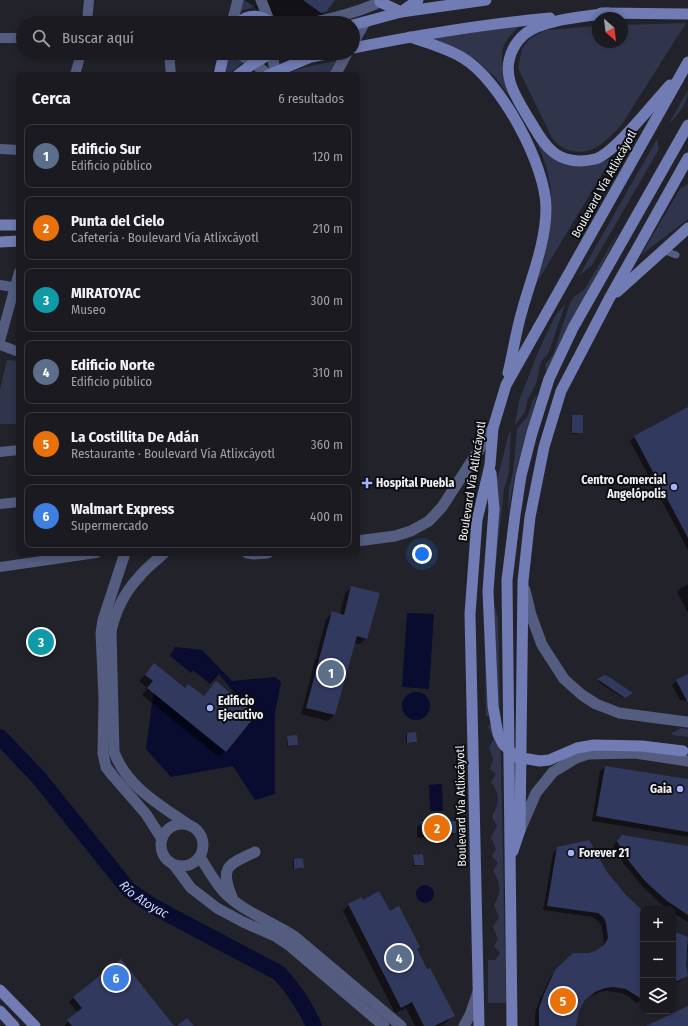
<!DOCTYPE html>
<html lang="es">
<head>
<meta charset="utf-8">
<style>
	:root { --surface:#1a1a20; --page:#232329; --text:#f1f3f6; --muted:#9fa1a5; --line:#38383e; --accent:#a2b2fd }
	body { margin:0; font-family:"Fira Sans Condensed",sans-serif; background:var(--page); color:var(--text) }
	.controls { position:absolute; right:12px; bottom:12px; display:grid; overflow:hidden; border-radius:8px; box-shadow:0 2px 6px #0003 }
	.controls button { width:36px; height:36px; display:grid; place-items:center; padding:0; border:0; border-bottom:1px solid var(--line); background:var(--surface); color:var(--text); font:20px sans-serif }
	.compass { position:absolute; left:592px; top:12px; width:36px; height:36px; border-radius:50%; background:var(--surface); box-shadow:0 2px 6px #0003; rotate:152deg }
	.you { position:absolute; left:422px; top:554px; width:14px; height:14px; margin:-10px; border:3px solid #fff; border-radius:50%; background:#1a73e8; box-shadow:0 0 0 6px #1a73e833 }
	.badge { display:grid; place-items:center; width:26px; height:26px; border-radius:50%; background:var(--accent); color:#fff; font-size:13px; font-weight:700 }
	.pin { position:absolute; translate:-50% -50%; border:2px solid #fff; box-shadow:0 1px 4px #0006 }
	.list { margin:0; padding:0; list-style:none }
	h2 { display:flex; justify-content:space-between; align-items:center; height:52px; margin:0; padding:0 16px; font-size:17px }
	h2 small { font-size:13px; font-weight:400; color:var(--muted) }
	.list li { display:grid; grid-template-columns:26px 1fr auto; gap:12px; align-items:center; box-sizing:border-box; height:64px; margin:0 8px 8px; padding:0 8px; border:1px solid var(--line); border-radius:8px }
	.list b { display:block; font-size:15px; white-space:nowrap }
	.list p { margin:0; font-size:13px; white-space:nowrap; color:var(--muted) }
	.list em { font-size:13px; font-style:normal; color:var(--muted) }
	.icon { flex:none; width:22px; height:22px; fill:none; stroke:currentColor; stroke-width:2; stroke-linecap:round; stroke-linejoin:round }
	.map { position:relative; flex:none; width:688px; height:1026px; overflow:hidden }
	.search { position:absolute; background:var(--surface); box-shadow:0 2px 6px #0003; left:16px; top:16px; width:344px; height:44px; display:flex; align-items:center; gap:10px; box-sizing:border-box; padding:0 14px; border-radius:22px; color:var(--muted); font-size:15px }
	.panel { position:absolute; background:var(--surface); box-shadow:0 2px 6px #0003; left:16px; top:72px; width:344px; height:484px; border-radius:8px }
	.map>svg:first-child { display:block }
	.green { fill:#30354c }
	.water { fill:#090c2e }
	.shadow { fill:#0007 }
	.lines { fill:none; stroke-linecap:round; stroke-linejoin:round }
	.river { stroke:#090c2e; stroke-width:16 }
	.building { fill:#32395f }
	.pedestrian { stroke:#545c7f; stroke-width:7 }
	.minor { stroke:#545c7f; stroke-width:10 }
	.tertiary { stroke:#545c7f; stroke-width:11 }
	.secondary { stroke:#707cb3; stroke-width:11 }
	.secondary-bridge { stroke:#707cb3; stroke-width:11 }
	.poi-dot { fill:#a2b2fd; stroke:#0c0d10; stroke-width:1.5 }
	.labels { text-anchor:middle; stroke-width:4; stroke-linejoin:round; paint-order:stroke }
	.street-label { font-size:12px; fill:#edeff3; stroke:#0c0d10 }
	.poi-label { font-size:12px; font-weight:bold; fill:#edeff3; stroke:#0c0d10; text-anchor:start }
	.water-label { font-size:13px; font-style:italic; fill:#d2d9f5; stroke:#0c0d10 }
</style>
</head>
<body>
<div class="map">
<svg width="688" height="1026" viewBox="0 0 688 1026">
	<rect width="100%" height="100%" fill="#22232a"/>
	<!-- green -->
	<g class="green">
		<path d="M241,0H258L260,5L243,10L237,16Z"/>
		<path d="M686,23L622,124C606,142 587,161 562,147C558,145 555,141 552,138L518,68L522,49L530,38L546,30L598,26V42H622V25Z"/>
		<path d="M519,26C515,31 506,39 504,45C493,77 532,127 548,154L594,164L611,159L530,294L544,259L549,215L551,191L547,169L541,152L531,131L513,101L496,78L474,58L459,51L427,39Z"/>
		<path d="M229,53H234L245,61L227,75H222Z"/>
		<path d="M339,60L329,75H283L302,68Z"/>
		<path d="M688,90C688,105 677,115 668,125Z"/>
		<path d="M657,139L659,149L592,265L579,276Z"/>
		<path d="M688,184V219L641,255L680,189Z"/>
		<path d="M621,228L546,372L545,365L553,355L570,303L574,297L584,290Z"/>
		<path d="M565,304L549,352L541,362L536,384L528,399L525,412L515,425L519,401L538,352L555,316Z"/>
		<path d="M7,360L19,361V424H0V390Z"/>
		<path d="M537,395L515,475L508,512L509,488L513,473L517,429L528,416L533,400Z"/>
		<path d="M511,430L509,472L504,489L492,600L493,497L508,437Z"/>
		<path d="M494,604L498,618L506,1003H488V960H495L500,953L494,946L498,939L493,927L499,917L494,905C502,892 501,884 493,871L498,863L492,856L496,849L491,837L497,826L492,817C499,803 501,796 491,782L496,774L490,769L493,759L489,748L494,738L488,727L495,716H486L484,607Z"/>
		<path d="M681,728L688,729V737L672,735V733Z"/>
	</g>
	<!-- water -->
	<g class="water">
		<path d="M407,613L434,614L429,689L402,687Z"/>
		<path d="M175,647L202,650L232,681L275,677L281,682L275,713V794L255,800L233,766L171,777L146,749L155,680L233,743L256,715L239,701V699L219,674L210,684L193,670L191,673L170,656Z"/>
		<circle cx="416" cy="706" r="14"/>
		<path d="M442,784L443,811H430L429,785Z"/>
		<circle cx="425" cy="894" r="9"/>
	</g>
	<!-- shadow -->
	<g class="shadow">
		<path d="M244,0H334L325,12L314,23H277Z"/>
		<path d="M688,408V550L630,441L635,437Z"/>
		<path d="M573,416L582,432L581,433L572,434L571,418Z"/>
		<path d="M688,584V613L677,592L681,588Z"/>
		<path d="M352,587L367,638L360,644L354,643L334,715L328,721L301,714L326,619L333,613L340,614L345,593Z"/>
		<path d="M154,665L184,689L203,697L216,682L225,751L219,757L142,695L147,688L139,681Z"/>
		<path d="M688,675V701L680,700L672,685L677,681Z"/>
		<path d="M605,676L631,694L623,698L597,681Z"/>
		<path d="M407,733L416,742L415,743H406V735Z"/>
		<path d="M288,737L297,745L295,746L287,747V738Z"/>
		<path d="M605,767L688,780V837L592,821L600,771Z"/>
		<path d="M422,823L455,833L450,837L417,838V827Z"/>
		<path d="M617,841L688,847V922L673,913V909H668L662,905L642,886L624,864L613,846Z"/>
		<path d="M558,848L606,872L624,894L643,912V1000L636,1003L629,997L621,993L607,991L600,992L589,997L583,1002L576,1017V1026H535V1013L540,999L551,976L573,954H589L601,948L604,944L602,928L599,922L593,917L543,910L553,853Z"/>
		<path d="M414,856L423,864L421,865L413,866V857Z"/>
		<path d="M294,859H302L303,868L302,869H293V861Z"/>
		<path d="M349,904L389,913L416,950L427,971L453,1015L447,1022L439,1026H415L406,1008L395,1013L343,911Z"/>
		<path d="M673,932L688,938V951L686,958L687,975L682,980L673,985Z"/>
		<path d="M74,997L166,1026H64L78,1013L69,1002Z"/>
	</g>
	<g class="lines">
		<!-- river -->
		<path class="river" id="s1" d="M0,737L39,778L129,890L151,905L175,918L279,973C294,989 305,1006 314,1026"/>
	</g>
	<!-- building -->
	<g class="building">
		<path d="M303,0H335L326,12L321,13Z"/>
		<path d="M688,407V538L634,436Z"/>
		<rect x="572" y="415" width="11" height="18"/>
		<path d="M351,586L380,593L367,639L357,636L335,715L306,708L332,611L344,615Z"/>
		<path d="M154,663L185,688L188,684L204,696L216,681L256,715L226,752L147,688L153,681L145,675Z"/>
		<path d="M688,674V703L676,680Z"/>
		<path d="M605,675L609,677L633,693L625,698L597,679Z"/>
		<path d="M416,732L417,742L407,743V733Z"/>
		<path d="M297,735L298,745L288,746L287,736Z"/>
		<path d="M605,766L688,779V832L596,816Z"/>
		<path d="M456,821V833L422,834L421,822Z"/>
		<path d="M622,835L688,846V915L667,901L646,882L628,860L617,841Z"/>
		<path d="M589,840L607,872L625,894L643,911V1000L626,989L613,987L605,988L595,992L585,1000L579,1011L576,1026H539V1008L544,994L555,970L573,953H589L597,950L604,945L608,938L606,923L604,918L598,913L547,906L557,847Z"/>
		<path d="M423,854L424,865H414L413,855Z"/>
		<path d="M303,858L304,868L294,869V859Z"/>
		<path d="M379,891L390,911L399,906L420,947L417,949L427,969L430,968L455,1016L434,1026H424L412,1002L401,1008L348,904L362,897L363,900Z"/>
		<path d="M673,931L688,937L686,964L688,976L673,983Z"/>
		<path d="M121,959L174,1026H72L67,1020L82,1008L73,997Z"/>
		<path d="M688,1006V1026H646Z"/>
		<path d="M187,1018L194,1026H177Z"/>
	</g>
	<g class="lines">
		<!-- pedestrian -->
		<path class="pedestrian" d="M668,252L676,255"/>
		<!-- minor -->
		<g class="minor">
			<path d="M87,23L89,0"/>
			<path d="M0,38H23"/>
			<path d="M169,53L171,75"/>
			<path d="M75,75L81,53"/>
			<path d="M0,149L19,150"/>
			<path d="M0,285L19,288"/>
			<path d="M0,341L19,272"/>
			<path d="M0,345L19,352"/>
			<path d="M0,452L19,450"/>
			<path d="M0,504L19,502"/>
			<path d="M0,567L96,553"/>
		</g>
		<!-- tertiary -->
		<g class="tertiary">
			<path d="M261,0L270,23"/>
			<path d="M269,21C282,22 294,24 306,23C326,21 366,10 383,0"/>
			<path d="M232,23L238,0"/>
			<path d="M353,43L365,22"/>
			<path d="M238,53L254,63L268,75"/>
			<path d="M272,53L275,71"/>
			<path d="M335,75L347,53"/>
			<path d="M357,541L395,536L411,531L429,521L442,507L493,428"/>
			<path d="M125,553L103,620L101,633L104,698L103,753L106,767L113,776L146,814L162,839"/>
			<path d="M164,553C156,561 146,568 139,577C125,592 115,612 111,632L114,752C127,787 160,805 189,825"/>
			<path d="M247,553L254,554L268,553"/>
			<path d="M525,590L531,615L542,645L564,679L582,695L596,704L619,713L688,722"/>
			<circle cx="182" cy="845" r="21"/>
			<path d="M520,830L536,793L553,772L576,758L588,754L635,753L688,761"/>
			<path d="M200,857C207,868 214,881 223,891C241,911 271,921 294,936L401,1026"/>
			<path d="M174,865L191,888L217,908L243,922L275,936L290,946L384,1026"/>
			<path d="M232,897C219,866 229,864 255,852"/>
			<path d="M464,1026L470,1015L478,992"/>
		</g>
		<!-- secondary -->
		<g class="secondary">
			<path d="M380,2L401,12L418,0"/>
			<path d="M601,13L688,14"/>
			<path d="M608,13C585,17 545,19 526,33C521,37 516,43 513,49C500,75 516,97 529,119C536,130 542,143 552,151C563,161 580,163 595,159C614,154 654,102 670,85"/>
			<path d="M238,23C249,13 260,15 273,23"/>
			<path d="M353,25L401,12L486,0"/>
			<path d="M410,37C428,43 447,48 463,58C500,80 546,165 546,208C546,243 531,278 522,311C516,331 513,353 508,373"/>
			<path d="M353,48C418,35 483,24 550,18"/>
			<path d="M219,75L224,53"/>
			<path d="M238,75L254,63L272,53"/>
			<path d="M268,75L311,57L331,53"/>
			<path d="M0,225H19"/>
			<path d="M0,242L19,241"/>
			<path d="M617,292L688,228"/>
			<path d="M491,473L494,509"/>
			<path d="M513,851L520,830L523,581L530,517L544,447L561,391L609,299L688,158"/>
			<path d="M0,990L35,1026"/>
			<path d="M0,1011L14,1026"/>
			<path d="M479,1026L470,614L477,520L490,465L493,428L506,385L688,62"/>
			<path d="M512,1026L507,580L515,515L521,476L532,433L549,379L573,328L688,125"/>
		</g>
		<!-- secondary-bridge -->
		<path class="secondary-bridge" d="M494,509L488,591L493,706L498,734L503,744L516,757L540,761L549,760L577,748L594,745L642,746L683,751"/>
	</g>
	<!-- markers -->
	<g class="poi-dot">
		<path d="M365 477h4v4h4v4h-4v4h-4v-4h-4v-4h4z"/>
		<circle cx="674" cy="487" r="4"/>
		<circle cx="210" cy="708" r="4"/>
		<circle cx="680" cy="789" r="4"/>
		<circle cx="571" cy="853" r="4"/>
	</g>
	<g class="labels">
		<!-- street labels -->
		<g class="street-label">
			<text transform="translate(604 184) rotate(-61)" y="4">Boulevard Vía Atlixcáyotl</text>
			<text transform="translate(472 481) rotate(-81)" y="4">Boulevard Vía Atlixcáyotl</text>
			<text transform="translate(461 806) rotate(-91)" y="4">Boulevard Vía Atlixcáyotl</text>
		</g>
		<!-- poi labels -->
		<g class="poi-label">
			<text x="666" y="484" text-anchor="end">Centro Comercial<tspan x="666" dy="14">Angelópolis</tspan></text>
			<text x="376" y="487">Hospital Puebla</text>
			<text x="218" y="705">Edificio<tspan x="218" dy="14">Ejecutivo</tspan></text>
			<text x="672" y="793" text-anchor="end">Gaia</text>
			<text x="579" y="857">Forever 21</text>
		</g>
		<!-- water labels -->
		<g class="water-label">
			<text dy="5" stroke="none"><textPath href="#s1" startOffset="218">Río Atoyac</textPath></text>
		</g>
	</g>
</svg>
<div class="controls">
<button>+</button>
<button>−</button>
<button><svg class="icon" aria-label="layers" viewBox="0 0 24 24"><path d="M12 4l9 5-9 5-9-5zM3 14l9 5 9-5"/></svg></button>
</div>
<svg class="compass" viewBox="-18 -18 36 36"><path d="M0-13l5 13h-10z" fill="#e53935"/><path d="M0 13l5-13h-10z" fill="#9fa1a5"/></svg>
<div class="you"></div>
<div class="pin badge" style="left:331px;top:673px;background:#5c6f8a">1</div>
<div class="pin badge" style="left:437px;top:828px;background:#e8710a">2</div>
<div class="pin badge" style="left:41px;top:642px;background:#0f9aa8">3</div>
<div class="pin badge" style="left:399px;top:958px;background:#5c6f8a">4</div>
<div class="pin badge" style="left:563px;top:1001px;background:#e8710a">5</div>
<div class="pin badge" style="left:116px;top:978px;background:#3f7fe0">6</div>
<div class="search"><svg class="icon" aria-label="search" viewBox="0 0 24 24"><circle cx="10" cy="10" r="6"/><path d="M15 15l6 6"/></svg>Buscar aquí</div>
<section class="panel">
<h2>Cerca<small>6 resultados</small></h2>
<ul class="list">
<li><span class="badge" style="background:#5c6f8a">1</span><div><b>Edificio Sur</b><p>Edificio público</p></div><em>120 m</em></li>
<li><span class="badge" style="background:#e8710a">2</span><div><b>Punta del Cielo</b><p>Cafetería · Boulevard Vía Atlixcáyotl</p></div><em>210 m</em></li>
<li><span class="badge" style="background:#0f9aa8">3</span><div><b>MIRATOYAC</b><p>Museo</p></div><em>300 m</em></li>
<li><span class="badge" style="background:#5c6f8a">4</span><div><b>Edificio Norte</b><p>Edificio público</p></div><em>310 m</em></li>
<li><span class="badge" style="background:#e8710a">5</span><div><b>La Costillita De Adán</b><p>Restaurante · Boulevard Vía Atlixcáyotl</p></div><em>360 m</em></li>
<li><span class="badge" style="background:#3f7fe0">6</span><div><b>Walmart Express</b><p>Supermercado</p></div><em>400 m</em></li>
</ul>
</section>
</div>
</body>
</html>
